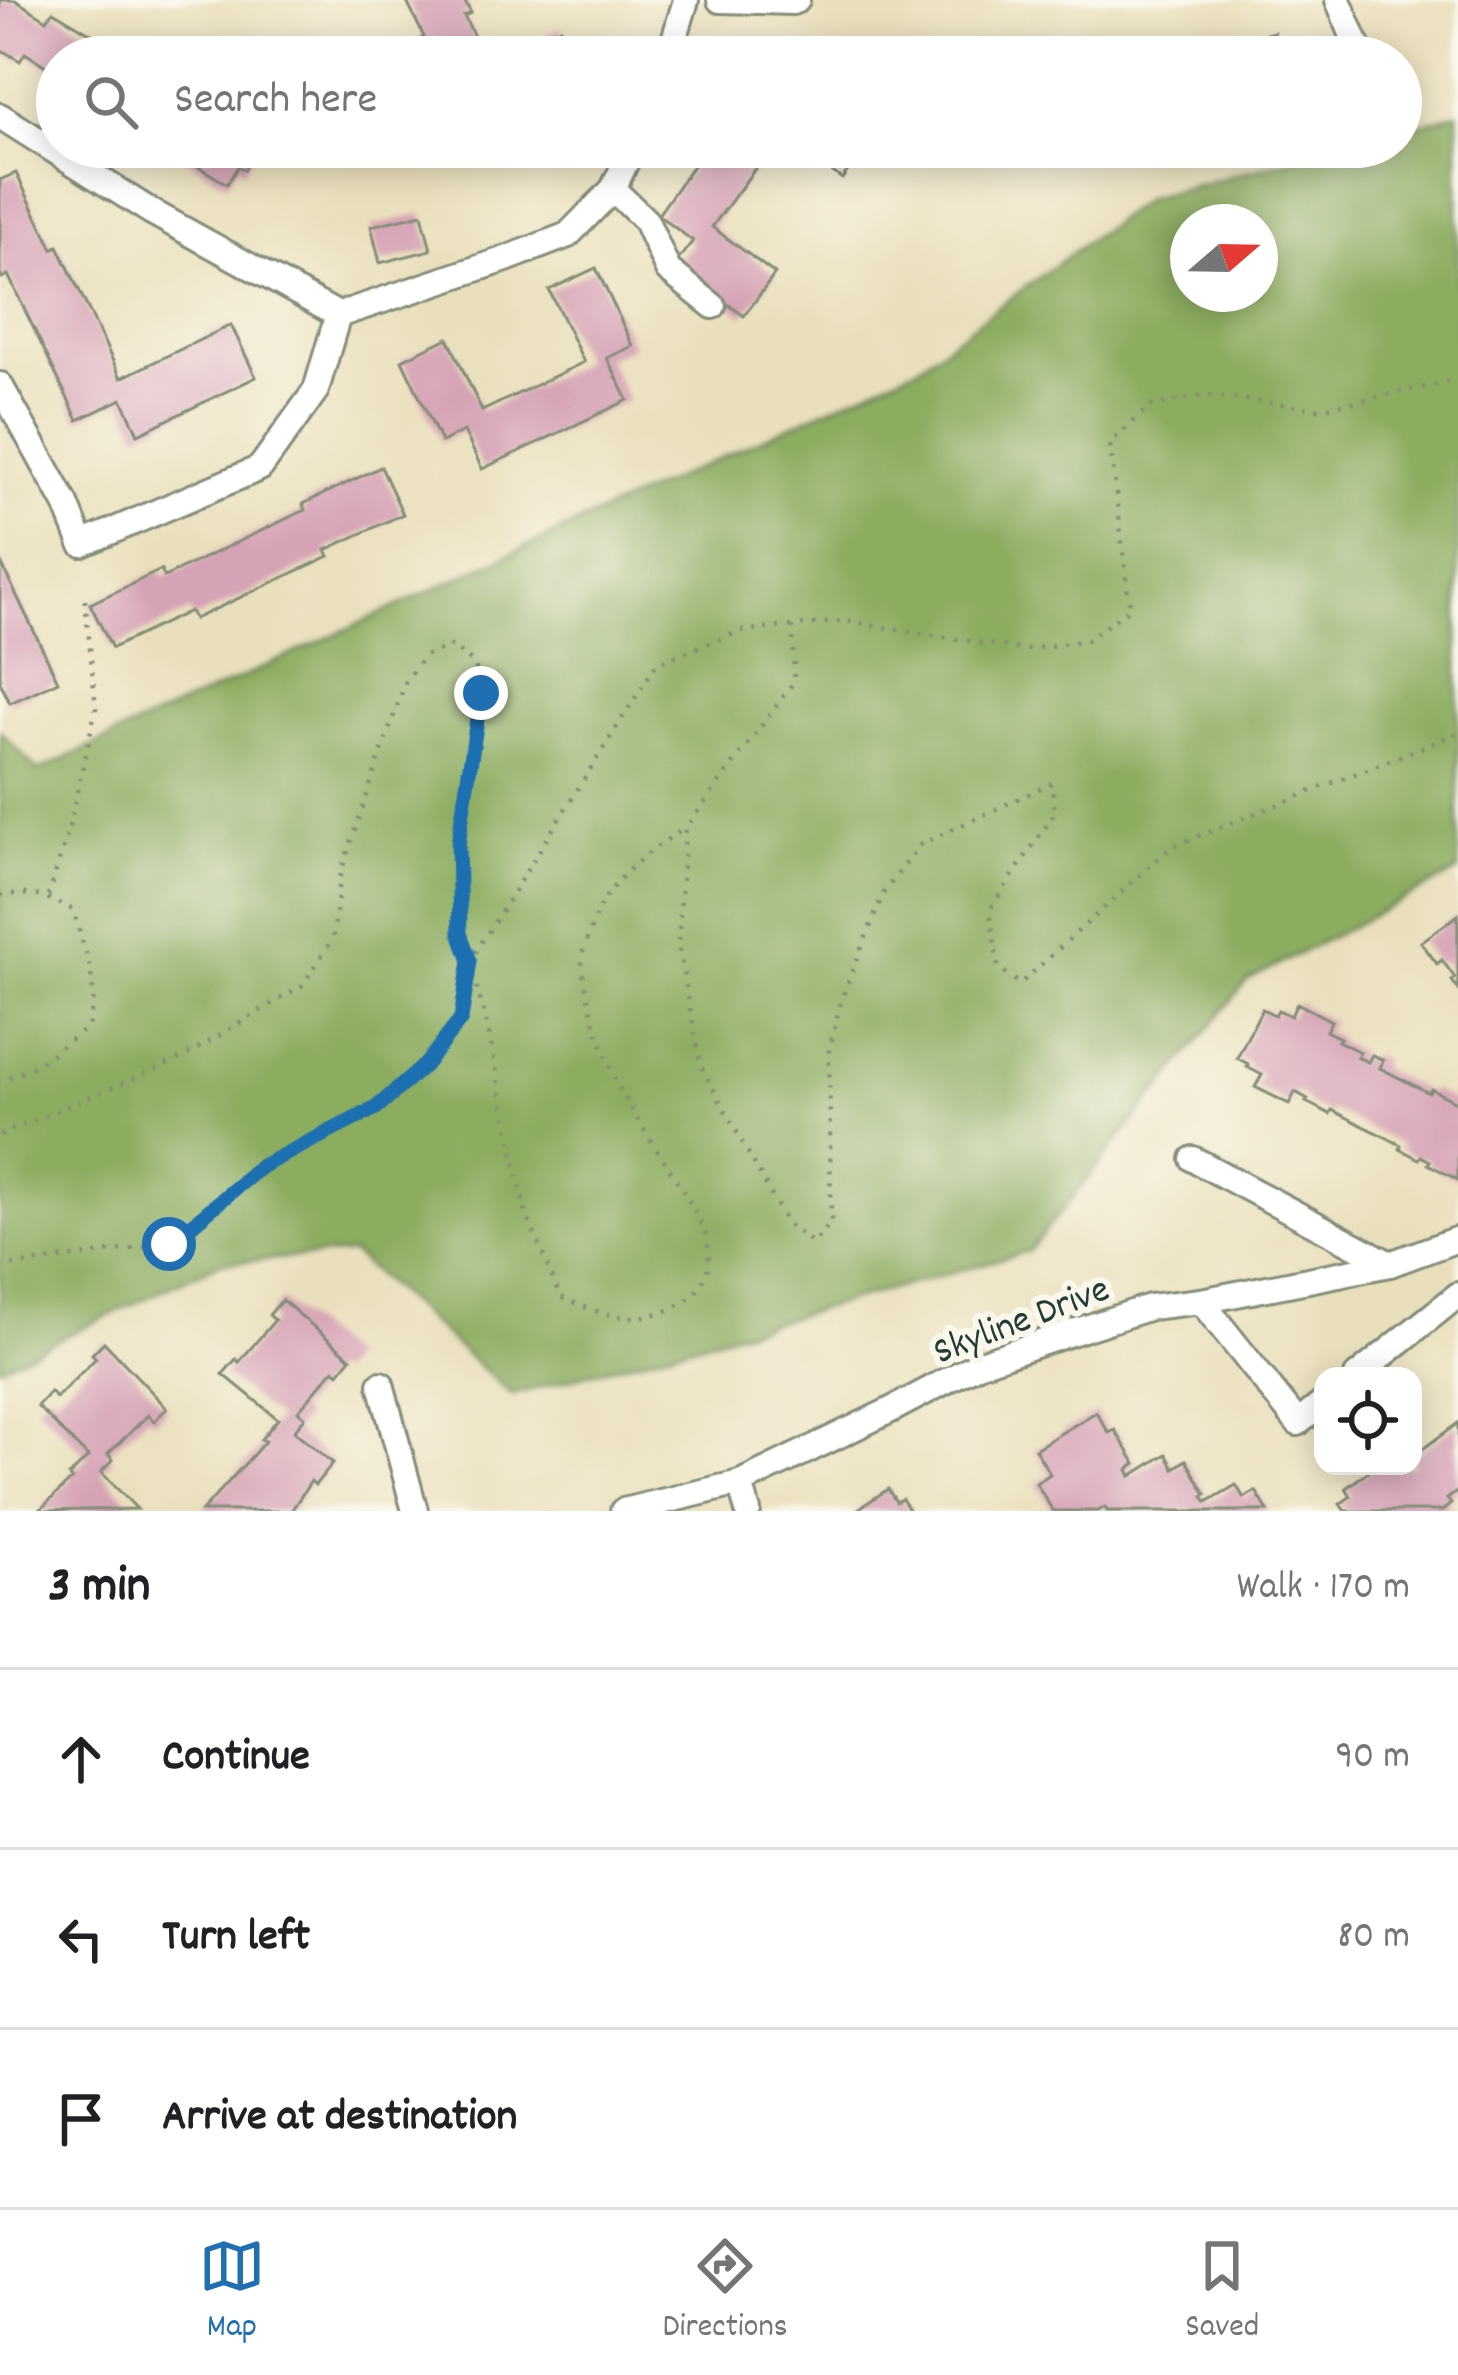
<!DOCTYPE html>
<html lang="en">
<head>
<meta charset="utf-8">
<style>
	:root { --surface:#fff; --page:#f6f6f6; --text:#202124; --muted:#757577; --line:#e0e0e0; --accent:#1f6fb2 }
	body { margin:0; font-family:Dekko,sans-serif; background:var(--page); color:var(--text) }
	.controls { position:absolute; right:36px; bottom:36px; display:grid; overflow:hidden; border-radius:24px; box-shadow:0 6px 30px #0003 }
	.controls button { width:108px; height:108px; display:grid; place-items:center; padding:0; border:0; border-bottom:3px solid var(--line); background:var(--surface); color:var(--text); font:60px sans-serif }
	.compass { position:absolute; left:1170px; top:204px; width:108px; height:108px; border-radius:50%; background:var(--surface); box-shadow:0 6px 30px #0003; rotate:70deg }
	.stop { position:absolute; width:36px; height:36px; margin:-27px; border:9px solid #1f6fb2; border-radius:50%; background:#fff }
	.stop.end { background:#1f6fb2; border-color:#fff; box-shadow:0 3px 12px #0008 }
	.list { margin:0; padding:0; list-style:none }
	h2 { display:flex; justify-content:space-between; align-items:center; height:156px; margin:0; padding:0 48px; font-size:51px }
	h2 small { font-size:39px; font-weight:400; color:var(--muted) }
	.list li { display:grid; grid-template-columns:78px 1fr auto; gap:36px; align-items:center; box-sizing:border-box; height:180px; padding:0 48px; border-top:3px solid var(--line) }
	.list b { display:block; font-size:45px; white-space:nowrap }
	.list em { font-size:39px; font-style:normal; color:var(--muted) }
	.icon { flex:none; width:66px; height:66px; fill:none; stroke:currentColor; stroke-width:2; stroke-linecap:round; stroke-linejoin:round }
	.map { position:relative; flex:none; width:1458px; height:1511px; overflow:hidden }
	.search { position:absolute; background:var(--surface); box-shadow:0 6px 30px #0003; left:36px; right:36px; top:36px; height:132px; display:flex; align-items:center; gap:30px; box-sizing:border-box; padding:0 42px; border-radius:66px; color:var(--muted); font-size:45px }
	.sheet { height:696px; background:var(--surface) }
	nav { display:flex; justify-content:space-around; align-items:center; box-sizing:border-box; height:168px; border-top:3px solid var(--line); background:var(--surface); font-size:33px; color:var(--muted) }
	nav a { display:grid; justify-items:center; gap:6px }
	nav .on { color:var(--accent) }
	.map>svg:first-child { display:block }
	.forest { fill:#8cac60; stroke:#56744a; stroke-width:3; fill-rule:evenodd }
	.building { fill:#d6a2b5 }
	.lines { fill:none; stroke-linecap:round; stroke-linejoin:round }
	.street-casing { stroke:#848e78; stroke-width:30 }
	.path { stroke:#848e78; stroke-width:4.5; stroke-dasharray:3 9; stroke-linecap:butt }
	.street { stroke:#fff; stroke-width:24 }
	.route { stroke:#1f6fb2; stroke-width:15 }
	.labels { text-anchor:middle; stroke-width:12; stroke-linejoin:round; paint-order:stroke }
	.street-label { font-size:39px; fill:#1f3d34; stroke:#fbf7ec }
</style>
</head>
<body>
<div class="map">
<svg width="1458" height="1511" viewBox="0 0 1458 1511">
	<rect width="100%" height="100%" fill="#fbf7ec"/>
	<filter id="ink" filterUnits="userSpaceOnUse"><feTurbulence type="fractalNoise" baseFrequency=".00833" numOctaves="2"/><feDisplacementMap in="SourceGraphic" scale="24" xChannelSelector="R" yChannelSelector="G"/><feConvolveMatrix kernelMatrix="1 2 1 2 8 2 1 2 1" color-interpolation-filters="sRGB"/></filter>
	<filter id="wash" filterUnits="userSpaceOnUse"><feTurbulence type="fractalNoise" baseFrequency=".004" numOctaves="4" result="noise"/><feDisplacementMap in="SourceGraphic" scale="48" xChannelSelector="R" yChannelSelector="G"/><feGaussianBlur stdDeviation="2.7" result="paint"/><feColorMatrix in="noise" values="0 0 0 0 0 0 0 0 0 0 0 0 0 0 0 0 0 1.4 0 .05"/><feComposite in="paint" operator="in"/></filter>
	<g filter="url(#wash)">
		<rect width="100%" height="100%" fill="#eadfbc"/>
		<!-- forest -->
		<path class="forest" d="M1458,113V871L1247,981L1029,1251L512,1395L352,1253L220,1263L0,1367V731L38,771L916,368L1145,199L1339,147H1401V130ZM1188,222H1260V294H1188Z"/>
		<g id="blocks">
			<!-- building -->
			<g class="building">
				<path d="M0,0H15L47,20L53,11L130,57H57V73L25,53L20,61L0,49Z"/>
				<path d="M406,0H464L471,13L464,16L484,57H427L419,40L424,37Z"/>
				<path d="M560,28L574,57H504Z"/>
				<path d="M1274,32L1280,57H1194L1193,51Z"/>
				<path d="M165,147H246L244,150L253,155L244,170L238,166L227,184Z"/>
				<path d="M706,147H771L712,227L775,274L744,316L674,265L693,241L658,215Z"/>
				<path d="M799,147H865L842,179Z"/>
				<path d="M971,147H1008V149L973,157Z"/>
				<path d="M16,173L53,249L58,246L121,378L231,325L256,377L138,434L122,399L78,420L8,275L2,278L0,274V180Z"/>
				<path d="M422,214L431,250L380,263L371,226Z"/>
				<path d="M596,268L633,346L607,358L628,400L482,469L464,431L441,442L402,360L448,338L482,411L584,362L549,290Z"/>
				<path d="M381,467L403,514L326,550L329,556L194,619L190,611L112,648L90,604L161,570L164,577L305,510L303,504Z"/>
				<path d="M0,561L58,681L10,703L0,682Z"/>
				<path d="M1458,915V989L1452,981L1455,978L1442,960L1437,964L1421,942Z"/>
				<path d="M1297,1003L1331,1021L1326,1031L1340,1038L1338,1041L1360,1052L1357,1057L1368,1062L1372,1055L1383,1060L1380,1068L1429,1093L1431,1089L1458,1103V1180L1428,1164L1430,1161L1421,1156L1419,1159L1400,1149L1401,1145L1332,1110L1330,1114L1306,1102L1308,1099L1295,1092L1289,1104L1255,1087L1262,1075L1247,1067L1248,1064L1237,1058L1262,1009L1275,1015L1278,1010L1291,1016Z"/>
				<path d="M282,1300L351,1358L339,1373L334,1369L298,1411L305,1417L294,1431L333,1463L315,1485L311,1481L291,1511H202L253,1455L265,1441L261,1439L278,1419L223,1374L236,1359L239,1362L275,1320L269,1315Z"/>
				<path d="M104,1342L167,1408L154,1421L148,1415L108,1454L113,1460L101,1472L137,1509L39,1511L72,1479L69,1476L88,1457L37,1406L50,1392L56,1398L96,1358L92,1354Z"/>
				<path d="M1096,1412L1109,1433L1115,1430L1136,1464L1128,1470L1131,1476L1166,1454L1174,1468L1186,1460L1206,1494L1203,1496L1207,1502L1236,1485L1244,1498L1256,1491L1268,1511H1107L1105,1507L1098,1511H1053L1036,1483L1050,1474L1035,1449Z"/>
				<path d="M1458,1423V1491L1447,1499L1451,1504L1442,1511H1345L1340,1504L1351,1496L1346,1488L1376,1466L1381,1471L1388,1466H1413V1456Z"/>
				<path d="M888,1489L896,1502L902,1499L910,1511H855Z"/>
			</g>
		</g>
	</g>
	<g filter="url(#ink)">
		<use href="#blocks" fill-opacity="0" stroke="#848e78" stroke-width="3"/>
		<g class="lines">
			<defs>
				<g id="street">
					<path d="M720,0L792,2L797,0"/>
					<path d="M1338,0L1362,57"/>
					<path d="M669,57L686,0"/>
					<path d="M0,116L150,211L338,315L506,259L568,235L613,189L633,147"/>
					<path d="M613,189L646,221L668,270L713,306"/>
					<path d="M0,385L66,504L82,544L260,468L316,390L338,315"/>
					<path d="M1193,1159L1390,1264"/>
					<path d="M1201,1301L1298,1423L1323,1403"/>
					<path d="M1357,1376L1458,1295"/>
					<path d="M381,1384L415,1511"/>
					<path d="M740,1483L748,1511"/>
					<path d="M623,1511L740,1483L889,1411L980,1363L1150,1307L1201,1301L1390,1264L1458,1239"/>
				</g>
			</defs>
			<!-- street casing -->
			<use href="#street" class="street-casing"/>
			<!-- path -->
			<g class="path">
				<path d="M793,626L794,682L685,829L678,944L701,1066L787,1224L813,1243L831,1223L829,1051L842,997L884,892L921,844L1052,783L1055,813L990,909L998,967L1020,984L1171,847L1458,733"/>
				<path d="M0,896C28,890 49,897 73,910L90,967L94,998L88,1027L35,1066L0,1081"/>
				<path d="M48,896L67,836L96,708L85,600"/>
				<path d="M0,1135L182,1058L303,985L333,938L341,872L406,680L424,656L451,646L475,664L481,693L459,844L461,933L486,1020L525,1210L560,1297C583,1306 605,1317 630,1317C685,1317 727,1280 701,1224C678,1175 641,1131 617,1083C605,1060 581,984 582,960C582,951 586,942 589,934C592,926 595,916 599,908C614,878 656,844 685,829"/>
				<path d="M0,1267L169,1244L262,1166L376,1108L425,1065L461,1019L470,961L657,663L741,631L846,621L1026,650L1087,640L1130,608L1110,443L1150,406L1205,395L1319,409L1458,380"/>
			</g>
			<!-- street -->
			<use href="#street" class="street"/>
		</g>
	</g>
	<g class="lines" filter="url(#ink)">
		<!-- route -->
		<path class="route" d="M169,1244L262,1166L376,1108L425,1065L461,1019L470,961L460,933L458,844L481,693"/>
	</g>
	<g class="labels">
		<!-- street labels -->
		<g class="street-label">
			<text transform="translate(1020 1317) rotate(-21)" y="14">Skyline Drive</text>
		</g>
	</g>
</svg>
<div class="controls">
<button><svg class="icon" aria-label="locate" viewBox="0 0 24 24"><circle cx="12" cy="12" r="6"/><path d="M12 2v4M12 18v4M2 12h4M18 12h4"/></svg></button>
</div>
<svg class="compass" viewBox="-18 -18 36 36"><path d="M0-13l5 13h-10z" fill="#e53935"/><path d="M0 13l5-13h-10z" fill="#757577"/></svg>
<div class="stop" style="left:169px;top:1244px"></div>
<div class="stop end" style="left:481px;top:693px"></div>
<div class="search"><svg class="icon" aria-label="search" viewBox="0 0 24 24"><circle cx="10" cy="10" r="6"/><path d="M15 15l6 6"/></svg>Search here</div>
</div>
<section class="sheet">
<h2>3 min<small>Walk · 170 m</small></h2>
<ul class="list">
<li><svg class="icon" aria-label="ahead" viewBox="0 0 24 24"><path d="M12 20V5M6 11l6-6 6 6"/></svg><div><b>Continue</b></div><em>90 m</em></li>
<li><svg class="icon" aria-label="left" viewBox="0 0 24 24"><path d="M17 20v-9H6M10 6l-5 5 5 5"/></svg><div><b>Turn left</b></div><em>80 m</em></li>
<li><svg class="icon" aria-label="arrive" viewBox="0 0 24 24"><path d="M6 21V4h12l-3 4 3 4H6"/></svg><div><b>Arrive at destination</b></div></li>
</ul>
</section>
<nav>
<a class="on"><svg class="icon" aria-label="map" viewBox="0 0 24 24"><path d="M3 6l6-2 6 2 6-2v14l-6 2-6-2-6 2zM9 4v14M15 6v14"/></svg>Map</a>
<a><svg class="icon" aria-label="directions" viewBox="0 0 24 24"><path d="M12 3l9 9-9 9-9-9zM9 14v-3h6M13 9l2 2-2 2"/></svg>Directions</a>
<a><svg class="icon" aria-label="saved" viewBox="0 0 24 24"><path d="M7 4h10v16l-5-4-5 4z"/></svg>Saved</a>
</nav>
</body>
</html>
